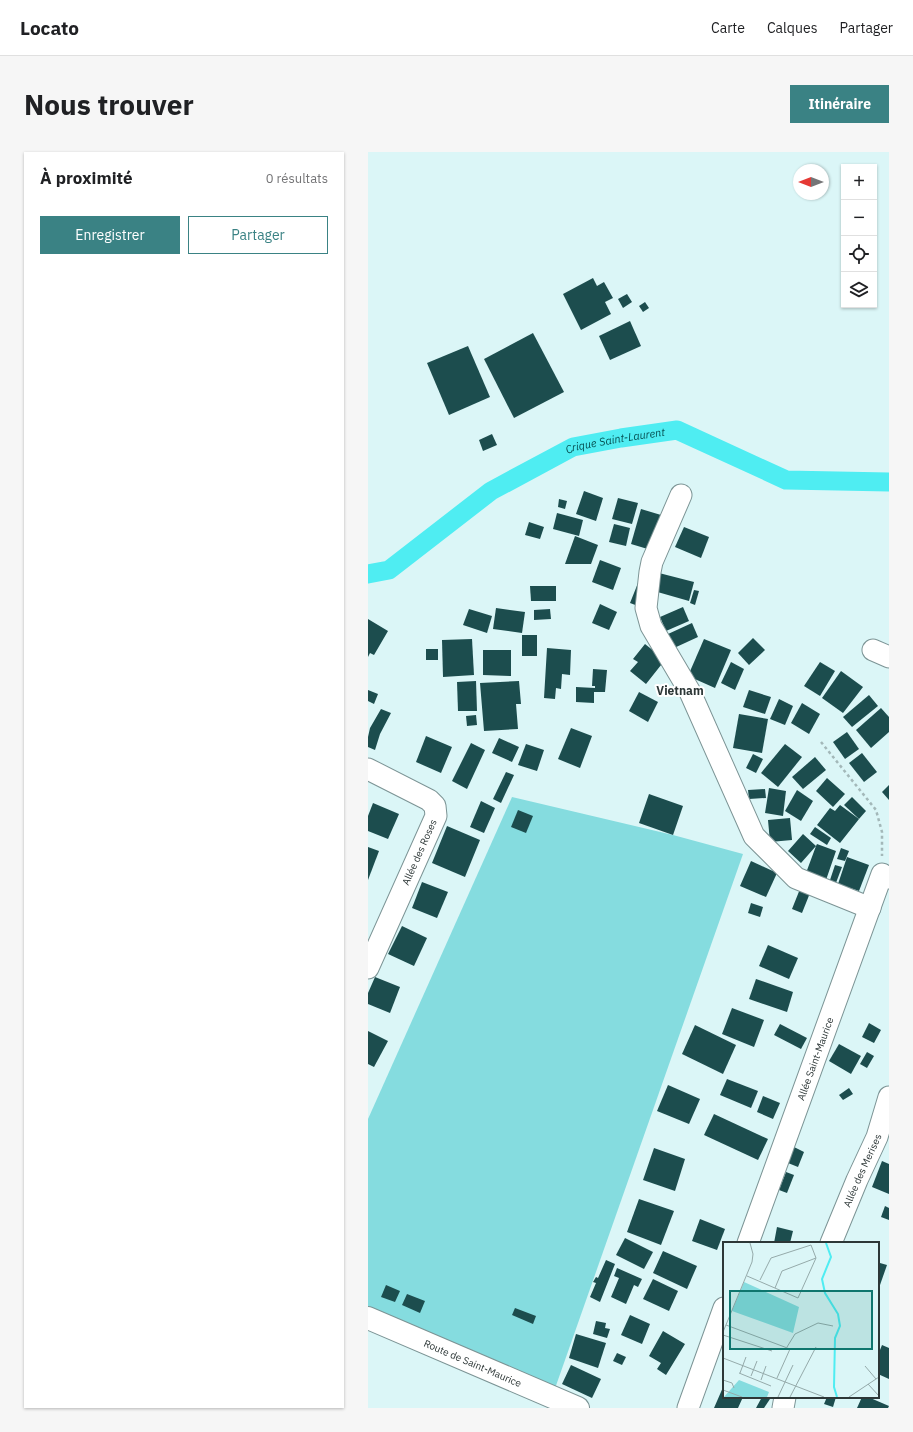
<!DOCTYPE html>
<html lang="fr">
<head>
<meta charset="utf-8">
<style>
	:root { --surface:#fff; --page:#f6f6f6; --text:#202124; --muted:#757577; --line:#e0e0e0; --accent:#3a8284 }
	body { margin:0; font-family:"IBM Plex Sans",sans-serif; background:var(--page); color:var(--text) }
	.controls { position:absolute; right:12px; top:12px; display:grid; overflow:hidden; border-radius:0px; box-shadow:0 1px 3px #0004 }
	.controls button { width:36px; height:36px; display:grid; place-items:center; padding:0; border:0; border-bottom:1px solid var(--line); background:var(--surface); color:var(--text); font:20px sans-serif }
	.compass { position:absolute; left:425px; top:12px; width:36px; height:36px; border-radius:50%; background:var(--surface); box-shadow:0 1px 3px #0004; rotate:270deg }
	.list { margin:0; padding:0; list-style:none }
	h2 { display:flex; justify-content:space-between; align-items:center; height:52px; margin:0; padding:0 16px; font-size:17px }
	h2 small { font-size:13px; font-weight:400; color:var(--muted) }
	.actions { display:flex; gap:8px; padding:12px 16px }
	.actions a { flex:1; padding:9px 0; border:1px solid var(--accent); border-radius:0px; text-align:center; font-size:14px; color:var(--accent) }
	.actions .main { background:var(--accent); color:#fff }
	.icon { flex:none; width:22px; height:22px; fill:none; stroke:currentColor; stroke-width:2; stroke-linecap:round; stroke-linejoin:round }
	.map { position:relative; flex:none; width:521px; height:1256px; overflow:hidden; border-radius:0px }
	header { display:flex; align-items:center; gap:24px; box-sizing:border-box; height:56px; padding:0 20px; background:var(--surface); border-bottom:1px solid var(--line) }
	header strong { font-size:19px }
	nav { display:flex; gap:22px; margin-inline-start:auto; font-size:14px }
	.intro { display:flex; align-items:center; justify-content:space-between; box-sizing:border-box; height:96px; padding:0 24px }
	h1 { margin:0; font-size:28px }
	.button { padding:10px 18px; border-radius:0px; background:var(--accent); color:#fff; font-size:14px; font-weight:700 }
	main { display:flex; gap:24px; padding:0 24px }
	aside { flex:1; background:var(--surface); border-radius:0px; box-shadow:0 1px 3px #0004 }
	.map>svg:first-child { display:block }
	.green { fill:#85dcdf }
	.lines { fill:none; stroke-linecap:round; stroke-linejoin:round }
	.canal { stroke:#4fedf2; stroke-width:19 }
	.building { fill:#1c4d4e }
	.street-casing { stroke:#7c9495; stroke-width:23 }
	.secondary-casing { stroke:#7c9495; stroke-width:24 }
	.path { stroke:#a3b8b9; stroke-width:2.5; stroke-dasharray:3 3; stroke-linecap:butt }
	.street { stroke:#fff; stroke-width:21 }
	.secondary { stroke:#fff; stroke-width:22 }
	.labels { text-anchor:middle; stroke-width:4; stroke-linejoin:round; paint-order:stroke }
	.street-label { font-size:10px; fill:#2d3737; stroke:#fff }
	.water-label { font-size:11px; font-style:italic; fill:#064f51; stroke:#fff }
	.quarter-label { font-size:12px; font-weight:bold; fill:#2d3737; stroke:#fff }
	.inset-river { fill:none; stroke:#4fedf2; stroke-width:2 }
	.inset-road { fill:none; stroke:#95aaaa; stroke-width:1 }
	.view { fill:#0f766e; fill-opacity:0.15; stroke:#0f766e; stroke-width:2 }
	.inset-edge { fill:none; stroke:#2d3737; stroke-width:2 }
</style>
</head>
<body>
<header>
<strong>Locato</strong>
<nav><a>Carte</a><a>Calques</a><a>Partager</a></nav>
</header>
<div class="intro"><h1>Nous trouver</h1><a class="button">Itinéraire</a></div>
<main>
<aside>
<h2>À proximité<small>0 résultats</small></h2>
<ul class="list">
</ul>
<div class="actions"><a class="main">Enregistrer</a><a>Partager</a></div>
</aside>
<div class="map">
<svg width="521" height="1256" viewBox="0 0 521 1256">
	<rect width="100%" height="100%" fill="#dbf6f7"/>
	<!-- green -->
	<path class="green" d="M144,645L305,683L375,702L184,1245L0,1166V967Z"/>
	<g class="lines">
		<!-- canal -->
		<path class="canal" id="s1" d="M0,422L21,418L123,339L205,295L253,286L309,278L418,328L521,330"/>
	</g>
	<!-- building -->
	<g class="building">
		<path d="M225,126L229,134L236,130L245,146L237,150L243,162L213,178L195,142Z"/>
		<path d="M259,142L264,150L255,156L250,147Z"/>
		<path d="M277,150L281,156L275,160L271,154Z"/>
		<path d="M262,169L273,194L242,208L231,184Z"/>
		<path d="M165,181L196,240L146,266L116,207Z"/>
		<path d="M100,194L122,245L81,263L59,211Z"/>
		<path d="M124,282L129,293L115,299L111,288Z"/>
		<path d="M216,339L235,346L228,369L208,362Z"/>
		<path d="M250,346L270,351L264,372L244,367Z"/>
		<path d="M191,347L199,349L197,357L190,355Z"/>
		<path d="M273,357L293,363L283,398L263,392Z"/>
		<path d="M189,361L215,368L211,384L185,377Z"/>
		<path d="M161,370L176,375L172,387L157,383Z"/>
		<path d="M246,372L262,376L258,394L241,390Z"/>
		<path d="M316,375L341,385L333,406L307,395Z"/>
		<path d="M207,384L230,393L223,412H197Z"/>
		<path d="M232,408L253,416L245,438L224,430Z"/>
		<path d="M291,421L326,430L321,449L286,439Z"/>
		<path d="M270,431V454L262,451Z"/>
		<path d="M162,434H188V449H163Z"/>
		<path d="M326,438L331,439L327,453L322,451Z"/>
		<path d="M232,452L249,460L241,478L224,471Z"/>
		<path d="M315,455L321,469L298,479L292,465Z"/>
		<path d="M128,456L157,460L154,481L125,477Z"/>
		<path d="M101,457L124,464L119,481L95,473Z"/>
		<path d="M182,457L183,467L166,468V458Z"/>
		<path d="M0,467L20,479L6,503L2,501L0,505Z"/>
		<path d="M324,471L330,485L306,496L300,482Z"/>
		<rect x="154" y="483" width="15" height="21"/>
		<path d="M385,486L397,498L381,513L370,501Z"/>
		<path d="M104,487L106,523L75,525L74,488Z"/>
		<path d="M336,487L363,498L347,536L320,524Z"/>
		<path d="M277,492L297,508L278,532L262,519L270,510L265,507Z"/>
		<path d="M179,496L203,498L202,523L194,522L193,537L188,536L187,547L176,546Z"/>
		<rect x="58" y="497" width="12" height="11"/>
		<path d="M115,498H143V524L115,523Z"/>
		<path d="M363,510L376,517L367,538L353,531Z"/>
		<path d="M452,510L467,519L452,544L436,534Z"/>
		<path d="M225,517L239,518L237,540H226V551L208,550V535L227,536V534H224Z"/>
		<path d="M473,519L495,535L475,561L454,546Z"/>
		<path d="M108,529L109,559H90L89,530Z"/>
		<path d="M151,529L153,552H148L150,577L116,579L112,531Z"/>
		<path d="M0,538L10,542L6,552L0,549Z"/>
		<path d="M381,538L403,545L397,562L375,555Z"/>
		<path d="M271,540L290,550L280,570L261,559Z"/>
		<path d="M501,543L510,554L484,575L475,565Z"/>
		<path d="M411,547L425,554L417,573L402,567Z"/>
		<path d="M434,551L452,562L441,582L423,571Z"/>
		<path d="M513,556L521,565V580L503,596L488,578Z"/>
		<path d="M13,557L23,561L12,582L7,598L0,595V585L2,576Z"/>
		<path d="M371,562L400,567L394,601L365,596Z"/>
		<path d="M108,563L109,573L99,574L98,564Z"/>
		<path d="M203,576L224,584L212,616L190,607Z"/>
		<path d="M479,580L491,597L477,607L465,590Z"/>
		<path d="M58,584L84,595L73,621L48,610Z"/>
		<path d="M131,586L151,595L144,610L124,601Z"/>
		<path d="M103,591L117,598L99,637L84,629Z"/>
		<path d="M158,592L176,598L169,619L150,613Z"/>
		<path d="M417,592L434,605L410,635L393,621Z"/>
		<path d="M494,601L509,620L496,630L481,611Z"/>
		<path d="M385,602L395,607L388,621L378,616Z"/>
		<path d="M447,605L458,618L435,637L424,625Z"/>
		<path d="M138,620L146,623L133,651L125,647Z"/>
		<path d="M459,626L477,642L465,655L448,639Z"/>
		<path d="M521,633V648L514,640Z"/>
		<path d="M401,636L418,639L415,664L397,661Z"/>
		<path d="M397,637L398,646L381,647L380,638Z"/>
		<path d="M429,638L445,649L433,669L417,659Z"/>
		<path d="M281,642L315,654L305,683L271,671Z"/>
		<path d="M484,645L498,659L491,667L476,653Z"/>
		<path d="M113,649L127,656L116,681L102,675Z"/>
		<path d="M5,651L31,662L20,687L0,679V664Z"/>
		<path d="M472,653L491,667L472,691L449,673L462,656L467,659Z"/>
		<path d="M150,658L165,664L158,681L143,675Z"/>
		<path d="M422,666L424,688L402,690L400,668Z"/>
		<path d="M79,674L112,688L97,725L64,711Z"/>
		<path d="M447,675L463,686L459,693L442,682Z"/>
		<path d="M435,682L448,694L449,692L468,699L458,728L438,721L448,694L433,711L420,699Z"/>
		<path d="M0,695L11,699L0,728Z"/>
		<path d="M473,696L481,699L477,709L469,707Z"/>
		<path d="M479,705L501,713L491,739L470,732Z"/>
		<path d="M383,709L409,721L398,745L372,734Z"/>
		<path d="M467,713L474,715L466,736L460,734Z"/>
		<path d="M54,730L80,740L69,766L44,756Z"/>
		<path d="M432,737L442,741L434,761L424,757Z"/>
		<path d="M383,751L395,755L392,765L380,761Z"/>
		<path d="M34,774L59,786L46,814L20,802Z"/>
		<path d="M400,793L430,806L421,827L391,814Z"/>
		<path d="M7,825L32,835L22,861L0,852V841Z"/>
		<path d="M388,827L425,840L419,860L381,847Z"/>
		<path d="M364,856L396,868L386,895L354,882Z"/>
		<path d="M501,871L513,878L506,891L494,885Z"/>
		<path d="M412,872L439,886L433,897L406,883Z"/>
		<path d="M327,873L368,893L355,922L314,902Z"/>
		<path d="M0,879L20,889L6,915L0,912Z"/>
		<path d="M471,892L493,904L483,922L461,909Z"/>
		<path d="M499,900L506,904L499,916L492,912Z"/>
		<path d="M359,927L390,939L383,956L352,943Z"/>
		<path d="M300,933L332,947L321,972L289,959Z"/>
		<path d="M481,936L485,942L475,948L471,943Z"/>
		<path d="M395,944L412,951L405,967L389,960Z"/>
		<path d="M346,962L400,987L390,1008L336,983Z"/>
		<path d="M426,995L436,1000L430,1015L420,1011Z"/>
		<path d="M286,996L317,1007L307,1039L275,1028Z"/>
		<path d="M514,1009L521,1012V1042L504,1035Z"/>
		<path d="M418,1020L426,1023L419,1041L411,1038Z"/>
		<path d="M271,1047L306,1059L293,1093L259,1080Z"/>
		<path d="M517,1054L521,1056V1068L513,1065Z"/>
		<path d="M332,1067L357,1077L349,1098L324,1089Z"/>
		<path d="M409,1075L425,1079L422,1091H406Z"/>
		<path d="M257,1086L285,1100L276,1117L248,1103Z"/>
		<path d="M295,1099L329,1114L319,1137L285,1121Z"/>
		<path d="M238,1108L247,1112L232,1150L222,1145L228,1131L225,1130L228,1125L230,1126Z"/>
		<path d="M512,1111L519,1113L512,1133L510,1132V1117Z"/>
		<path d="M249,1116L274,1127L270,1135L266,1133L258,1152L243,1145L251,1126L246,1124Z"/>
		<path d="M285,1127L310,1139L301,1159L275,1147Z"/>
		<path d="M18,1133L32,1139L27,1150L13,1145Z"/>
		<path d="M39,1142L57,1149L52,1161L34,1153Z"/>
		<path d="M147,1156L168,1164L165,1172L144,1163Z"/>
		<path d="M262,1163L282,1172L274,1192L253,1183Z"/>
		<path d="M228,1169L238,1171L237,1176L242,1177L239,1186L225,1182Z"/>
		<path d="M295,1179L317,1192L298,1223L289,1217L293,1211L281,1204Z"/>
		<path d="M208,1182L238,1191L230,1216L201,1206Z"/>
		<path d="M514,1193L521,1196V1227L510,1222V1203Z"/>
		<path d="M249,1201L258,1205L254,1213L245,1209Z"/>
		<path d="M203,1213L233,1227L224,1246L194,1232Z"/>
		<path d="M356,1233V1245H375L370,1256H346Z"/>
		<path d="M394,1245L402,1247L396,1256H388Z"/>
		<path d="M459,1245H468L465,1255L456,1252Z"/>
		<path d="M494,1245H500L521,1254L520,1256H489Z"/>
	</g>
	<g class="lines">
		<defs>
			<g id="street">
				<path d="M313,343L284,410L282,420L278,456L283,474L322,540L386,684L428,726L502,756"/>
				<path d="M505,498L521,505"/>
				<path d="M0,617L61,648L67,654L68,664L0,816"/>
				<path id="s2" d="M380,1091L514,722L521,726"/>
				<path id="s3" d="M463,1091L489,1028L509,985L521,945"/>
				<path d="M320,1256L356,1156"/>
				<path d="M415,1256L417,1245"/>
			</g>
			<g id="secondary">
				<path id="s4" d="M0,1166L210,1256"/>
			</g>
		</defs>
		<!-- street casing -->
		<use href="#street" class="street-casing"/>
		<!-- secondary casing -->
		<use href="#secondary" class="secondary-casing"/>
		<!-- path -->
		<path class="path" d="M453,590L508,658L514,680V704"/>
		<!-- street -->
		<use href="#street" class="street"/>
		<!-- secondary -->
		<use href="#secondary" class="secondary"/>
	</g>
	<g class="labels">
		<!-- street labels -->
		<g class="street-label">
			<text transform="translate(51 700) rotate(-66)" y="4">Allée des Roses</text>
			<text dy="4" stroke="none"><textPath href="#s2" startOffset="196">Allée Saint-Maurice</textPath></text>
			<text dy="4" stroke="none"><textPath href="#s3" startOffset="79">Allée des Merises</textPath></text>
			<text dy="4" stroke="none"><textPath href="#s4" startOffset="114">Route de Saint-Maurice</textPath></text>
		</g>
		<!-- water labels -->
		<g class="water-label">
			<text dy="4" stroke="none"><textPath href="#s1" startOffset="286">Crique Saint-Laurent</textPath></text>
		</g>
		<!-- quarter labels -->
		<g class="quarter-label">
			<text x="312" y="543">Vietnam</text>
		</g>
	</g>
	<!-- overview -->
	<g transform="translate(355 1090)">
		<rect width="156" height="156" fill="#dbf6f7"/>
		<path d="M21,40L76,65L70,91L9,69ZM16,138L46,150L44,155H1Z" fill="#85dcdf"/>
		<path class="inset-river" d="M103,1L108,15L99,37L102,51L115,72L117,84L112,96L111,145L114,155"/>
		<path class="inset-road" d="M24,34L75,56L93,16L88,3L48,16L37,38M52,46L59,29L93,16M3,83L67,107L54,136M0,90L29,20L30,12L27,1M0,93L49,109M64,105L72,92L95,81L110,84M0,116L101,155M142,124L153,137M16,131L48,144M17,131L23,115M28,134L34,119M0,138L9,141L11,146M38,138L43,124M145,142L156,154M0,148L19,155M55,155L70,123M67,155L93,105M126,155L156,135"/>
		<path class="view" d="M7,49H149V107H7Z"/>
		<rect width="156" height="156" class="inset-edge"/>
	</g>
</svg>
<div class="controls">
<button>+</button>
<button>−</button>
<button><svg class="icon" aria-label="locate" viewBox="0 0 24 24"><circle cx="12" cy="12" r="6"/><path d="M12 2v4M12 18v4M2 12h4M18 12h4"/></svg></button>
<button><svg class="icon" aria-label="layers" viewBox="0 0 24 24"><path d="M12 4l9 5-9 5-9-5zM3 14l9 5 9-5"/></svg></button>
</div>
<svg class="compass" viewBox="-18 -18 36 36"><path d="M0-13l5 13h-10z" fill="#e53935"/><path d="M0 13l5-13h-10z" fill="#757577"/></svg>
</div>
</main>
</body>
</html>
